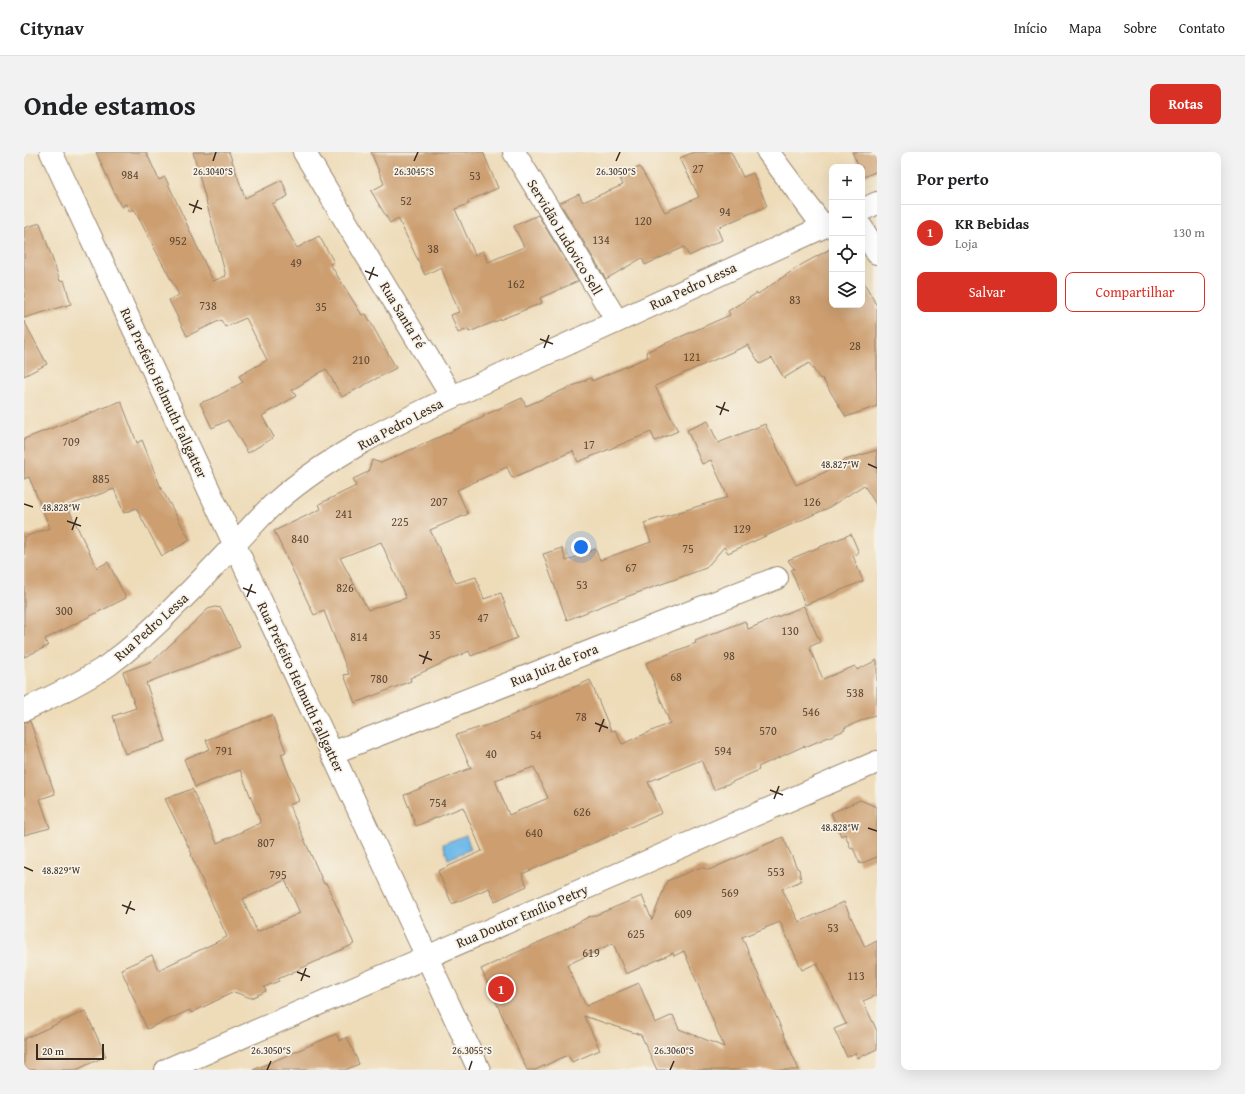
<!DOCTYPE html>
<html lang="pt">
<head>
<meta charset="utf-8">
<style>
	:root { --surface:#fff; --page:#f2f2f2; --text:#202124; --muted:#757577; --line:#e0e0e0; --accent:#d93025 }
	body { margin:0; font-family:"Gentium Book Plus",serif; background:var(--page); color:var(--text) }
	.controls { position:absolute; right:12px; top:12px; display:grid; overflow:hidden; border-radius:8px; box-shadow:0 4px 16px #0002 }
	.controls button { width:36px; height:36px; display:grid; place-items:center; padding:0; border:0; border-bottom:1px solid var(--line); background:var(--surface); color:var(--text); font:20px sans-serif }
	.scale { position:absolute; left:12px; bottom:10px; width:68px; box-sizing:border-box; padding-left:4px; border:2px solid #3b2a1e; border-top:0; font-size:11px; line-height:14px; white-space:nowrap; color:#3b2a1e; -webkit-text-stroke:3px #f7f3e8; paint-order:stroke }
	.you { position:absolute; left:557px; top:395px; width:14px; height:14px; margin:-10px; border:3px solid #fff; border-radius:50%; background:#1a73e8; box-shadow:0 0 0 6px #1a73e833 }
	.badge { display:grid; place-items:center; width:26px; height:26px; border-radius:50%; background:var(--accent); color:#fff; font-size:13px; font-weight:700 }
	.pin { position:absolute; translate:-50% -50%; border:2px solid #fff; box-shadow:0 1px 4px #0006 }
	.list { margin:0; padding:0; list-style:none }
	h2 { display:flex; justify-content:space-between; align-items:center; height:52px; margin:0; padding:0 16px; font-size:17px }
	h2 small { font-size:13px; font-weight:400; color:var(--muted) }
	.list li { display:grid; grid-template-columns:26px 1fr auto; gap:12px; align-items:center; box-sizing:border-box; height:56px; padding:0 16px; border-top:1px solid var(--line) }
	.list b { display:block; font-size:15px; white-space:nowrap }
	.list p { margin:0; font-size:13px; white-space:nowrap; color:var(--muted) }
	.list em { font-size:13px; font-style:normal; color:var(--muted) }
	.actions { display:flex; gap:8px; padding:12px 16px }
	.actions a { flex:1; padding:9px 0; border:1px solid var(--accent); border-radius:8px; text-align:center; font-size:14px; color:var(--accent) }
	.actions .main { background:var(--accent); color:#fff }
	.icon { flex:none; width:22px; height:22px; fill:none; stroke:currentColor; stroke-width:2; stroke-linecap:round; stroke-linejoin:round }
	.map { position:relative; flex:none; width:853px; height:918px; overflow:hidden; border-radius:8px }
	header { display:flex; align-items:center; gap:24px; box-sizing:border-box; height:56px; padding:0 20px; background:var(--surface); border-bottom:1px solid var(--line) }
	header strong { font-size:19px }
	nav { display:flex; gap:22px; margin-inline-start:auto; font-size:14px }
	.intro { display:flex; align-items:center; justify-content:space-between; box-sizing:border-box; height:96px; padding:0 24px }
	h1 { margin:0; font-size:28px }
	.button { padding:10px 18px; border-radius:8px; background:var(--accent); color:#fff; font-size:14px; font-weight:700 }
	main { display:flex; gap:24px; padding:0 24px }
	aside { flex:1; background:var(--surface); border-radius:8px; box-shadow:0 4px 16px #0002 }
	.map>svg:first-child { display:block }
	.water { fill:#71bae9; stroke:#567284 }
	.building { fill:#cc9e6f; fill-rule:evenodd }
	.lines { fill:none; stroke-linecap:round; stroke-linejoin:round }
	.minor-casing { stroke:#94836c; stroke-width:24 }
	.primary-casing { stroke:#94836c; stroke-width:24 }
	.minor { stroke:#fff; stroke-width:22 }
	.primary { stroke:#fff; stroke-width:22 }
	.ticks { fill:none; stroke:#3b2a1e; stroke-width:1.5 }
	.labels { text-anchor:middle; stroke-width:3.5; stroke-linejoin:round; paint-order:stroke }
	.number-label { font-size:12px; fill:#5f4732 }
	.street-label { font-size:14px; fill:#3b2a1e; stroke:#f7f3e8 }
	.ticks-label { font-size:10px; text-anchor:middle; fill:#3b2a1e; stroke:#f7f3e8; stroke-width:3.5; stroke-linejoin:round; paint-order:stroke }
</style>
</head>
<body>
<header>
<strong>Citynav</strong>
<nav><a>Início</a><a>Mapa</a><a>Sobre</a><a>Contato</a></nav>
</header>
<div class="intro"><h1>Onde estamos</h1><a class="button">Rotas</a></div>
<main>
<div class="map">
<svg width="853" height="918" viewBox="0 0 853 918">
	<rect width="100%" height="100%" fill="#f7f3e8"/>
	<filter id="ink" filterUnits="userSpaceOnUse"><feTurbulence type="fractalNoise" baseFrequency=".025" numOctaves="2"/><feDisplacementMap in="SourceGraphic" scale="8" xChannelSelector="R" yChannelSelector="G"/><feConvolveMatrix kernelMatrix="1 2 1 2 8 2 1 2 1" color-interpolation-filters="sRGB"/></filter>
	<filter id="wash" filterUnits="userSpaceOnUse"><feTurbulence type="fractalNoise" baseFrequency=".012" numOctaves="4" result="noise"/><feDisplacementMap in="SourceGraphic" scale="16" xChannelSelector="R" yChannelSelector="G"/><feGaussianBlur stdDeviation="0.9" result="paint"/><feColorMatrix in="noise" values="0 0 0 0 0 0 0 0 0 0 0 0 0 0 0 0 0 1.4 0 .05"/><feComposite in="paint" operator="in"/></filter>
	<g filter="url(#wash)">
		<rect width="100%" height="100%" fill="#eedcb9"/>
		<!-- water -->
		<path class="water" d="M442,683L447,697L424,707L419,692Z"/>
		<g id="blocks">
			<!-- building -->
			<g class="building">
				<path d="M72,0H122L135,28L141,25L189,129L202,124L169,0H205L221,46L258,28L264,44L248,52L273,96L295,84L310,110L306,112L338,163L342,162L372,216L318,245L302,217L268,238L272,244L238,264L250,285L224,301L204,268L188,276L176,251L192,245L219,230L215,224L243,208L222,166L201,175L197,168L163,184L145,148L155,143L110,57L105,59L102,52L97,55Z"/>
				<path d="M347,0H459L474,36L444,49L445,52L431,57L451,103L459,99L464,110L500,95L490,74L514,63L554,129L516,146L518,151L445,180L444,177L434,181L427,163L435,160L417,115L401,123L374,66L366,71L347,39L360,32Z"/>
				<path d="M670,0H707L719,25L729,21L743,54L693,76L698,88L665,104L660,95L621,113L618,106L582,127L536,51L555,42L559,50L599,33L595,24L616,15L641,60L675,45L656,6Z"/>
				<path d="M828,0H853V19L840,25L838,21V15H835Z"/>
				<path d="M16,71L36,129L40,128L47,152L0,166V76Z"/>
				<path d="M808,96V153H838V127L853,154V254L822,265L798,226L796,227L785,211L760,226L748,206L736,212L724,193L631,234L654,279L631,289L627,280L554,310L549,299L488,326L483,315L433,338L444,362L406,378L432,431L452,425L460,447L477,441L493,486L447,504L445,499L386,526L387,529L331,551L320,523L325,522L300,459L290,463L250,379L297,357L295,352L332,334L329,327L344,320L348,308L357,311L460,265L459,264L498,246L502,254L567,226L568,229L624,205L622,200L706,163L704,159L733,141L734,142L777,113ZM357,390L382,446L344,458L316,406Z"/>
				<path d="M0,169L23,212L0,224Z"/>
				<path d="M97,249L113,291L118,288L137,336L166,388L138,404L112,356L100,361L90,337L43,354L73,416L84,410L102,446L21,487L24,494L0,505V385L26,376L5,325L0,327V287Z"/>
				<path d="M684,269L694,291L741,272L772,333L819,312L818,309L853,298V354L840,333L804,356L704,401L700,395L682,416L588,450L543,468L519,402L538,396L542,409L571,397L576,408L627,390L620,371L704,345L687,308L678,312L663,278Z"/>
				<path d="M827,382L835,401L829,404L839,429L781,453L767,418L770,417L764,408Z"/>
				<path d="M780,454L796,490L785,495L799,527L831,514L833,518L853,508V562L820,576L821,578L781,595L780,594L734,615L735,618L690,638L677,608L624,630L638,661L498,722L503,734L471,749L465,736L428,752L414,719L458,699L439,655L392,674L380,643L447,616L432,583L473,570L566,528L587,579L591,578L598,592L646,571L622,511L672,491L671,489L721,469L724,477ZM510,615L524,646L485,663L471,628Z"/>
				<path d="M191,455L197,456L216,495L122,531L142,589L101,602L89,564L112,556L99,520L129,509L184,457Z"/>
				<path d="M248,563L262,600L257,602L275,649L265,653L300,732L302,731L330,792L254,827L255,829L240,835L242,839L227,846L210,840L167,861L166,858L123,877L97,817L128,803L134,818L203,785L167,703L168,702L141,647L168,637L193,691L237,671L216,618L171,635L160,607L186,597L182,588ZM261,728L276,761L233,780L219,747Z"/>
				<path d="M6,569L31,642L16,647L26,676L0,683V570Z"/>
				<path d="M836,648L853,655V705L836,712L829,696L827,697L821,682L817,684L807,661Z"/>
				<path d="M759,685L773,716L775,717L777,729L758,737L775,770L820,750L841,795L853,789V843L839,849L853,879V897L834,906L831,901L823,905L810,877L822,872L793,811L778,818L756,770L718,785L775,918H633L617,883L560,864L576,898L548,910L544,903L511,918H503L457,817L533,782L566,764L567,765L618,744L628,768L643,729L677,715L685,718ZM589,791L602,822L649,801L650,804L660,799L700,895L655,877L649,863L631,871L615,831L562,854L543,813Z"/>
				<path d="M61,859L82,904L52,918H0V887Z"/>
				<path d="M312,882L316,889L323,885L335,912L321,918H229Z"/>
			</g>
		</g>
	</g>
	<g filter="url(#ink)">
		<use href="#blocks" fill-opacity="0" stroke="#94836c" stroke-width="1"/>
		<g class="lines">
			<defs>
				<g id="minor">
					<path d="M280,0L428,245"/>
					<path d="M490,0L593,169"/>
					<path d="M744,0L799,74"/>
					<path d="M838,58L853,51"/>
					<path d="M838,76L853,101"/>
					<path d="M0,558C28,545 57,531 83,514C108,496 132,474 153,452C173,433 191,413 210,393C224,379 237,363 252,350C303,305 367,274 428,245L808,71"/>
					<path d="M308,601L753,426"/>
					<path d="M142,918L853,610"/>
				</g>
				<path id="primary" d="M27,0L372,738L455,918"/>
			</defs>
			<!-- minor casing -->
			<use href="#minor" class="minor-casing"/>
			<!-- primary casing -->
			<use href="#primary" class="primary-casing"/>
			<!-- minor -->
			<use href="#minor" class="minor"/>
			<!-- primary -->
			<use href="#primary" class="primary"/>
		</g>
	</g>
	<!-- ticks -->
	<path class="ticks" d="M189,9L192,0M390,9L394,0M592,9L596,0M165,52L178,57M169,61L174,48M341,119L354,124M345,128L350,115M516,187L529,192M520,196L525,183M692,254L705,259M696,263L701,250M844,312L853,316M0,352L9,355M43,369L57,374M48,378L53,365M219,436L232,441M223,445L228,432M395,503L408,508M399,512L404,499M571,571L584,576M575,580L580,567M746,638L759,643M750,647L755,634M844,676L853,679M0,715L9,719M98,753L111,758M102,762L107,749M273,820L286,825M277,829L282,816M243,918L247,909M445,918L448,909M646,918L650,909"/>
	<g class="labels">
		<!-- number labels -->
		<g class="number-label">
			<text x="674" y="21">27</text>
			<text x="106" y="27">984</text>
			<text x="451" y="28">53</text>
			<text x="382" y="53">52</text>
			<text x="701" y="64">94</text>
			<text x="619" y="73">120</text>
			<text x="577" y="92">134</text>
			<text x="154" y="93">952</text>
			<text x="409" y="101">38</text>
			<text x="272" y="115">49</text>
			<text x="492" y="136">162</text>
			<text x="771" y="152">83</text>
			<text x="184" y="158">738</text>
			<text x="297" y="159">35</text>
			<text x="831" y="198">28</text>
			<text x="668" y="209">121</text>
			<text x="337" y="212">210</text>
			<text x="47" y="294">709</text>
			<text x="565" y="297">17</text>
			<text x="77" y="331">885</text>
			<text x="415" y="354">207</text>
			<text x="788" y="354">126</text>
			<text x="320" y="366">241</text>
			<text x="376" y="374">225</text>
			<text x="718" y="381">129</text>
			<text x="276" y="391">840</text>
			<text x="664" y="401">75</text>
			<text x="607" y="420">67</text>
			<text x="558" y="437">53</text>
			<text x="321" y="440">826</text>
			<text x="40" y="463">300</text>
			<text x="459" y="470">47</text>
			<text x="766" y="483">130</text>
			<text x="411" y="487">35</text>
			<text x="335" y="489">814</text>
			<text x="705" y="508">98</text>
			<text x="652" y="529">68</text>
			<text x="355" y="531">780</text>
			<text x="831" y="545">538</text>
			<text x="787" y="564">546</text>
			<text x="557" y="569">78</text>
			<text x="744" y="583">570</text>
			<text x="512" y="587">54</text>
			<text x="200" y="603">791</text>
			<text x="699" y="603">594</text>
			<text x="467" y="606">40</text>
			<text x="414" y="655">754</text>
			<text x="558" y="664">626</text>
			<text x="510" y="685">640</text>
			<text x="242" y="695">807</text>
			<text x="752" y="724">553</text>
			<text x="254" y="727">795</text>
			<text x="706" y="745">569</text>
			<text x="659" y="766">609</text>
			<text x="809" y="780">53</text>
			<text x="612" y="786">625</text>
			<text x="567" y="805">619</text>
			<text x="832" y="828">113</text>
		</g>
		<!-- street labels -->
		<g class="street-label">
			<text transform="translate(541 85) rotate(59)" y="5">Servidão Ludovico Sell</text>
			<text transform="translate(669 134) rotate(-25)" y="5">Rua Pedro Lessa</text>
			<text transform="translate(379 163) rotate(59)" y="5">Rua Santa Fé</text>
			<text transform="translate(140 241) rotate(65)" y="5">Rua Prefeito Helmuth Fallgatter</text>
			<text transform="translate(376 272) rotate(-28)" y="5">Rua Pedro Lessa</text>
			<text transform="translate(127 475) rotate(-42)" y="5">Rua Pedro Lessa</text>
			<text transform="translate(530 513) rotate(-22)" y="5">Rua Juiz de Fora</text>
			<text transform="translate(277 535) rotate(65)" y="5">Rua Prefeito Helmuth Fallgatter</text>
			<text transform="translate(498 764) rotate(-23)" y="5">Rua Doutor Emílio Petry</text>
		</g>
	</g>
	<g class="ticks-label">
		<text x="189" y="23">26.3040°S</text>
		<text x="390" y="23">26.3045°S</text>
		<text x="592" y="23">26.3050°S</text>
		<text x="816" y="316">48.827°W</text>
		<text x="37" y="359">48.828°W</text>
		<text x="816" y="679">48.828°W</text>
		<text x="37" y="722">48.829°W</text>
		<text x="247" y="902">26.3050°S</text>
		<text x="448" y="902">26.3055°S</text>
		<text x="650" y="902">26.3060°S</text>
	</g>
</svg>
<div class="controls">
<button>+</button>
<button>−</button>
<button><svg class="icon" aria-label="locate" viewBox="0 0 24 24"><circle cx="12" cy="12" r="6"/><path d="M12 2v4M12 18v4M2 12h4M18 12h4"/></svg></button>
<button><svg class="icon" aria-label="layers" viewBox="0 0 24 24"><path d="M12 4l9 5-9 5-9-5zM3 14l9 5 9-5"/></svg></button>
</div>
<div class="scale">20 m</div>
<div class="you"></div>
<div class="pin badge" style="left:477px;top:837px">1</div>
</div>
<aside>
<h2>Por perto<small></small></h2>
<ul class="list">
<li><span class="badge">1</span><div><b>KR Bebidas</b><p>Loja</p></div><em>130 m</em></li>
</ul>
<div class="actions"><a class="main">Salvar</a><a>Compartilhar</a></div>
</aside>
</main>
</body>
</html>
